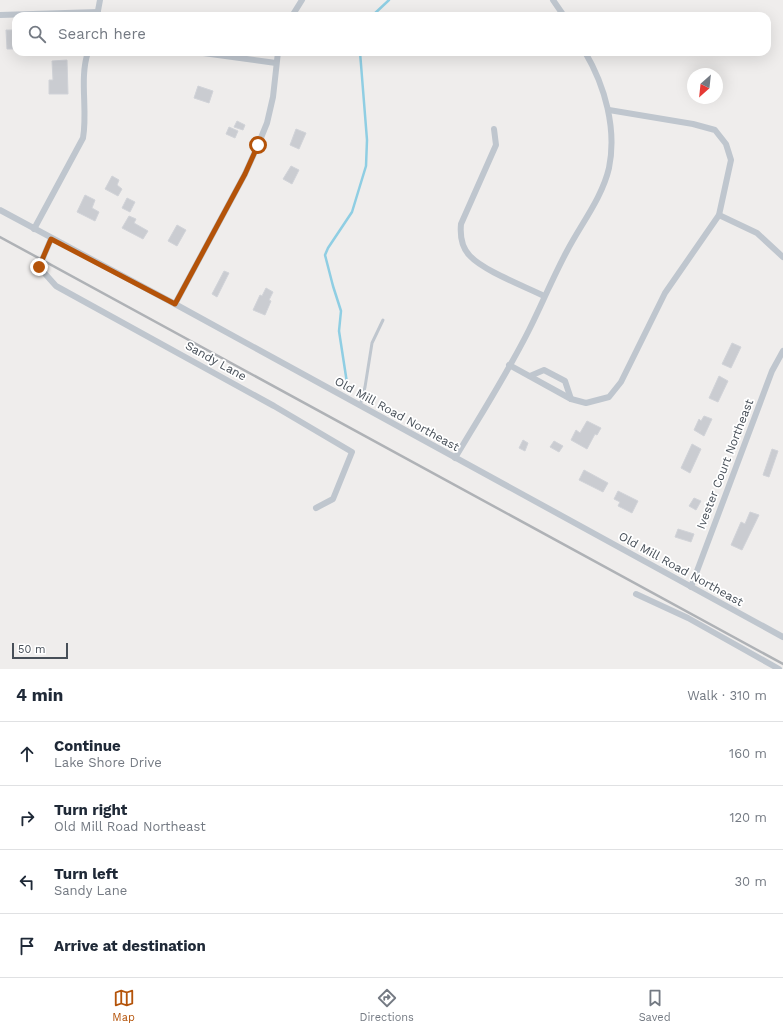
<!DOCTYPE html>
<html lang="en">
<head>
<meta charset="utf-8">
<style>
	:root { --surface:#fff; --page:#f2f2f3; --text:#1f2937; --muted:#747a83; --line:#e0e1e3; --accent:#b45309 }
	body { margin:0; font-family:"Work Sans",sans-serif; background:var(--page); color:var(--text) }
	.compass { position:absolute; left:687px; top:68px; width:36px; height:36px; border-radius:50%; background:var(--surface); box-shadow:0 4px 16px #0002; rotate:207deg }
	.scale { position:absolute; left:12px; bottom:10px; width:56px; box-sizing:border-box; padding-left:4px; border:2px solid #474f58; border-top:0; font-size:11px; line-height:14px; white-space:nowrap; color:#474f58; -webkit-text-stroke:3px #fff; paint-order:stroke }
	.stop { position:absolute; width:12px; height:12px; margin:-9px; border:3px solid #b45309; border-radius:50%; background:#fff }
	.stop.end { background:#b45309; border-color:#fff; box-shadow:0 1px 4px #0008 }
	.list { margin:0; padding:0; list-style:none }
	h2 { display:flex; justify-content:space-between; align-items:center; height:52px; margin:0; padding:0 16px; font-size:17px }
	h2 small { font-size:13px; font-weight:400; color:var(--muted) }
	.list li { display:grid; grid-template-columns:26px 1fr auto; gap:12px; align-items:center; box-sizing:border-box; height:64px; padding:0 16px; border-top:1px solid var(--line) }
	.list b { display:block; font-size:15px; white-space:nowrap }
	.list p { margin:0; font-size:13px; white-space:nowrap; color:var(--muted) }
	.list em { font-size:13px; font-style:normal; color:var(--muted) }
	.icon { flex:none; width:22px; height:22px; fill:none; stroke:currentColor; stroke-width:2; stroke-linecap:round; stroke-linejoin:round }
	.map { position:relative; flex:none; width:783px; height:669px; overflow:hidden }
	.search { position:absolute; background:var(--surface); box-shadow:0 4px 16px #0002; left:12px; right:12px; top:12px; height:44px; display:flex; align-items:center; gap:10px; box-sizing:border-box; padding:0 14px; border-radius:12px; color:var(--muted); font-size:15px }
	.sheet { height:308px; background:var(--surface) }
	nav { display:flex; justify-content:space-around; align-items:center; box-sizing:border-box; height:56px; border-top:1px solid var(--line); background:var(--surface); font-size:11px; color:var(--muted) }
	nav a { display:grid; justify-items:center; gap:2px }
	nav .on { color:var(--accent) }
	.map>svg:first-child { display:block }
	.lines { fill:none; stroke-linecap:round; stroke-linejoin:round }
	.stream { stroke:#8fcee3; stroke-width:2.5 }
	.building { fill:#caccd1; stroke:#d1d3d8 }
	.service { stroke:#bfc6ce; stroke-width:3 }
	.minor { stroke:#bfc6ce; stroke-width:6 }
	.rail { stroke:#afb2b6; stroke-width:2.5 }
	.route { stroke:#b45309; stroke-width:5 }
	.labels { text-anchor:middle; stroke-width:3.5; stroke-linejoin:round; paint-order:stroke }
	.street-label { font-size:12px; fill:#474f58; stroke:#fff }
</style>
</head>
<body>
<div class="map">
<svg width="783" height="669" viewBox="0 0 783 669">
	<rect width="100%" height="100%" fill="#efedec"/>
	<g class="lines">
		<!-- stream -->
		<g class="stream">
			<path d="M372,16L389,0"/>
			<path d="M347,383L339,331L341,311L333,286L325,255L328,248L352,212L366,166L367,140L360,52"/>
		</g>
	</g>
	<!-- building -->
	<g class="building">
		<path d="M6,30H16V49H7Z"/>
		<path d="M67,60L68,94H49V80H53L52,61Z"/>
		<path d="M198,86L213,91L209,103L194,98Z"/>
		<path d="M237,121L245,125L243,130L234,127Z"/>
		<path d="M229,127L238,131L235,138L226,134Z"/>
		<path d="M296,129L306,133L299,149L290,145Z"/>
		<path d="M291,166L299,170L292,184L283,179Z"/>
		<path d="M112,176L119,180L117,185L122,189L118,196L105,189Z"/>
		<path d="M85,195L95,200L92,208L99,212L95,221L77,212Z"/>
		<path d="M127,198L135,202L130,212L122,208Z"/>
		<path d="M129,216L136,219L134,223L148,231L143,239L122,228Z"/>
		<path d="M177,225L186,230L177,246L168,241Z"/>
		<path d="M224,271L229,273L217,297L212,294Z"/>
		<path d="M266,288L273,292L269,300L271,301L265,315L253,310L260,295L262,296Z"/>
		<path d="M732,343L741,347L731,368L722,364Z"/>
		<path d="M719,376L728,381L718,402L709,398Z"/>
		<path d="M704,416L712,419L704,436L694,430L699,419L701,421Z"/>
		<path d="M587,421L601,428L597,435L595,434L587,449L571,440L576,430L580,433Z"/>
		<path d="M523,440L528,443L525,451L519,448Z"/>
		<path d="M554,441L563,446L559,452L550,447Z"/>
		<path d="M692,444L701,449L690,473L681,468Z"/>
		<path d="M772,449L778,451L769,477L763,475Z"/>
		<path d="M584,470L608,483L603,492L579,480Z"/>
		<path d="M618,491L638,501L632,513L618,506L620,502L614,499Z"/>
		<path d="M694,498L701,501L696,510L689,506Z"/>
		<path d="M750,512L759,515L742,550L731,545L741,522L745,524Z"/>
		<path d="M678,529L694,534L691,542L675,537Z"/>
	</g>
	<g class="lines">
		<!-- service -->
		<path class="service" d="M360,406L365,387L372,343L383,320"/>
		<!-- minor -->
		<g class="minor">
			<path d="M553,0L564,16"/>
			<path d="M0,15L98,12"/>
			<path d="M97,16L100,0"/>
			<path d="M292,16L302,0"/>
			<path d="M196,52L276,63"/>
			<path d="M494,129L496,145L461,224C460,235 462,248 470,256C484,271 524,286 544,296"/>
			<path d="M0,210L175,304L783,637"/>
			<path d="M719,215L757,233L783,257"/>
			<path d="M34,229L83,138C88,110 79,79 88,52"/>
			<path d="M51,239L39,267L56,286L274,406L352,452L333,499L316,508"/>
			<path d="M175,304L245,174L258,145L267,123L273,97L278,52"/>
			<path d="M509,365L571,399L586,403L609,397L621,382L665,293L719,215L731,160L726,144L715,130L693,124L609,110"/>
			<path d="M530,376L544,370L565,381L571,399"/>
			<path d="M455,458C480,416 507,374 529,330C542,304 553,277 567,251C581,224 602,198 609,168C617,129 605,86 585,52"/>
			<path d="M691,587L772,371L783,351"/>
			<path d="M636,594L688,618L779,669"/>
		</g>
		<!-- rail -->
		<path class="rail" d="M0,237L783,664"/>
	</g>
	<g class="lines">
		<!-- route -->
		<path class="route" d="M39,267L51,239L175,304L245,174L258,145"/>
	</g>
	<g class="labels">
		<!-- street labels -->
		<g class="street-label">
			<text transform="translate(216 361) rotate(29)" y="4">Sandy Lane</text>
			<text transform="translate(397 414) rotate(29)" y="4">Old Mill Road Northeast</text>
			<text transform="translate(725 464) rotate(-69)" y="4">Ivester Court Northeast</text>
			<text transform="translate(681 569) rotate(29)" y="4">Old Mill Road Northeast</text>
		</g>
	</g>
</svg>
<svg class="compass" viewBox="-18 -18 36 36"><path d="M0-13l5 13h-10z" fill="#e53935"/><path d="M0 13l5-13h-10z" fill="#747a83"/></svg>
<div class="scale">50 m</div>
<div class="stop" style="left:258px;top:145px"></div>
<div class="stop end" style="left:39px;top:267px"></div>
<div class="search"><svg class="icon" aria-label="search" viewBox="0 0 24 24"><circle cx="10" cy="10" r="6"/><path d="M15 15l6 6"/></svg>Search here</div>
</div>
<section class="sheet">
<h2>4 min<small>Walk · 310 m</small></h2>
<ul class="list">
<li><svg class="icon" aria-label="ahead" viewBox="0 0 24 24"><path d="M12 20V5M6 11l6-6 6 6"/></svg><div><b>Continue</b><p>Lake Shore Drive</p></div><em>160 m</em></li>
<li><svg class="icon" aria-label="right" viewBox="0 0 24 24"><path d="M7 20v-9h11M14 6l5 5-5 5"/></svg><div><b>Turn right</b><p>Old Mill Road Northeast</p></div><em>120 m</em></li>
<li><svg class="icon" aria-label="left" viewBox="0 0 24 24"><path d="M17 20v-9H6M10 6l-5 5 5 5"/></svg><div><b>Turn left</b><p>Sandy Lane</p></div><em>30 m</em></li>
<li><svg class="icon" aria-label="arrive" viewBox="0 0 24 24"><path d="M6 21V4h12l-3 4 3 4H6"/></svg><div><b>Arrive at destination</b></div></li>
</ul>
</section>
<nav>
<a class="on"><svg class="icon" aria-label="map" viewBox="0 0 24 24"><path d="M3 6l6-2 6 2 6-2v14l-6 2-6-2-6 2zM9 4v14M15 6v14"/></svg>Map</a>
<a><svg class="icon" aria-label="directions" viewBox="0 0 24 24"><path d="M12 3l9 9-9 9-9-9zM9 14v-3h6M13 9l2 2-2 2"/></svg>Directions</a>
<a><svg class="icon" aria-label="saved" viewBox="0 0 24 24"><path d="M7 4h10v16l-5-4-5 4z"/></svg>Saved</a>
</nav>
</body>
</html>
